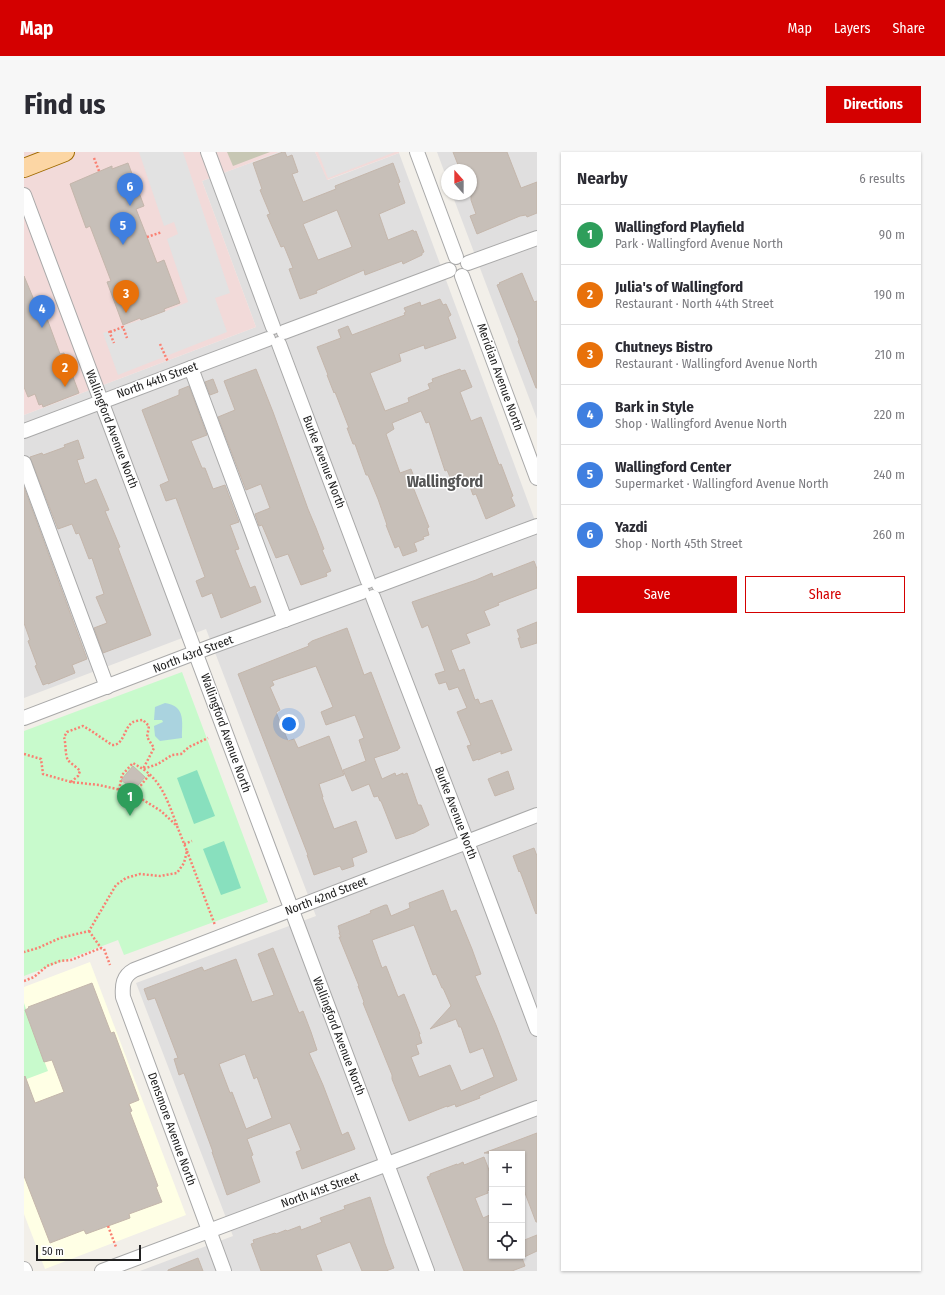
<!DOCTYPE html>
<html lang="en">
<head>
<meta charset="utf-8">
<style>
	:root { --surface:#fff; --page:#f7f7f7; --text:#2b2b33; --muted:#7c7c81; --line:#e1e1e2; --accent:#d40000 }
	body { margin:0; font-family:"Fira Sans Condensed",sans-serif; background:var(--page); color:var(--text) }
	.controls { position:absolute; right:12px; bottom:12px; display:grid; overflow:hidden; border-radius:0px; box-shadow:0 1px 3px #0004 }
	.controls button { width:36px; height:36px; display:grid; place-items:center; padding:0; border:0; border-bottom:1px solid var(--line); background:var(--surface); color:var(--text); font:20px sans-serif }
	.compass { position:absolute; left:417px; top:12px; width:36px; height:36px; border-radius:50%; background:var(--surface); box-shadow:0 1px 3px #0004; rotate:339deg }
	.scale { position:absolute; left:12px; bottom:10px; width:105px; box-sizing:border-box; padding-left:4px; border:2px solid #222; border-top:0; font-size:11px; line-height:14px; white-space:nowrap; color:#222; -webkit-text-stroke:3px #fff; paint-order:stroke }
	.you { position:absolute; left:265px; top:572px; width:14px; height:14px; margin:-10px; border:3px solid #fff; border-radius:50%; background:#1a73e8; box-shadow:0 0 0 6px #1a73e833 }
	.badge { display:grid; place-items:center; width:26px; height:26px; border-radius:50%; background:var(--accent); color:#fff; font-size:13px; font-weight:700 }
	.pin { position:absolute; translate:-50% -33px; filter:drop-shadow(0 1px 2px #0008) }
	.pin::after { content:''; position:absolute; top:21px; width:14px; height:12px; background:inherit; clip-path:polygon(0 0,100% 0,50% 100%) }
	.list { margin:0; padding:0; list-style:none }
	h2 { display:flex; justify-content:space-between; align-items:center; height:52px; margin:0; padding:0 16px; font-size:17px }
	h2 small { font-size:13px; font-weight:400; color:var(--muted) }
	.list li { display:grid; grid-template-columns:26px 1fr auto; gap:12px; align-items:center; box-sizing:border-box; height:60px; padding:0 16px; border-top:1px solid var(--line) }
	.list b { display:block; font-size:15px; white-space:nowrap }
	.list p { margin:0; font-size:13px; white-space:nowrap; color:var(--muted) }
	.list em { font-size:13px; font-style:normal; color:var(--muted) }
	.actions { display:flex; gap:8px; padding:12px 16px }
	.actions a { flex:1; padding:9px 0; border:1px solid var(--accent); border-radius:0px; text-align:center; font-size:14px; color:var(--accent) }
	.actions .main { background:var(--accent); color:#fff }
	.icon { flex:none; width:22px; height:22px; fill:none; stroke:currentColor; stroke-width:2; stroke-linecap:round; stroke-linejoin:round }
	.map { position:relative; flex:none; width:513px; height:1119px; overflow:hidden; border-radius:0px }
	header { display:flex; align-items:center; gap:24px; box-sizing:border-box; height:56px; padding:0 20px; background:var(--accent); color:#fff }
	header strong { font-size:19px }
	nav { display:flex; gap:22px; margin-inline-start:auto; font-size:14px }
	.intro { display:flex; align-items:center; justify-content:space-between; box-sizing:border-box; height:96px; padding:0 24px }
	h1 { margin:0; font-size:28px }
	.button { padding:10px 18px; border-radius:0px; background:var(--accent); color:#fff; font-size:14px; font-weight:700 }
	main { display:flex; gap:24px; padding:0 24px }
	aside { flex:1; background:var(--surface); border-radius:0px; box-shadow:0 1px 3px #0004 }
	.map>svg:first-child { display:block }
	.residential { fill:#e0dfdf; fill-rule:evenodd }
	.commercial { fill:#f2dad9 }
	.education { fill:#ffffe5 }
	.construction { fill:#c7c7b4 }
	.park { fill:#c8facc }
	.pitch { fill:#88e0be }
	.parking { fill:#e2e2e2 }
	.water { fill:#aad3df }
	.building { fill:#c7bfb8; stroke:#c4b6ab; fill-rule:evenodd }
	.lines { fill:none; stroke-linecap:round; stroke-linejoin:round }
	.minor-casing { stroke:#a9a9a9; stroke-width:16 }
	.major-casing { stroke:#a06b00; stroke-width:20 }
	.path { stroke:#fa8072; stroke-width:2.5; stroke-dasharray:2 2; stroke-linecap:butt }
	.minor { stroke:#fff; stroke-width:14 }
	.major { stroke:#fcd6a4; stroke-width:18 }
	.labels { text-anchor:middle; stroke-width:3; stroke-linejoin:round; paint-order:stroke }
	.street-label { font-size:12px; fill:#222; stroke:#fff }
	.district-label { font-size:16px; font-weight:bold; fill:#555; stroke:#fff }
</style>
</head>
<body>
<header>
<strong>Map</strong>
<nav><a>Map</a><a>Layers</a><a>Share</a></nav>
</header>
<div class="intro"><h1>Find us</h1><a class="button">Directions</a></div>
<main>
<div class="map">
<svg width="513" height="1119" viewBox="0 0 513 1119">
	<rect width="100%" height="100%" fill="#f2efe9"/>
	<!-- residential -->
	<g class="residential">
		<path d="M255,0H291L304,28L375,1L513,374V1119H116L209,1084L112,831L292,764L182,477L0,546V263L232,175L178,29ZM468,1002H498V1104H468Z"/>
		<path d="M413,0H513V267L428,42H447V18H423V27Z"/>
	</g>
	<!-- commercial -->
	<g class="commercial">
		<path d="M0,0H255L178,29L232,175L0,263Z"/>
		<path d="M291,0H375V1L303,28Z"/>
	</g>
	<!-- education -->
	<path class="education" d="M66,810L162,1063L21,1117L0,1062V835Z"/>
	<!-- construction -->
	<path class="construction" d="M203,0H246L209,14Z"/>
	<!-- park -->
	<g class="park">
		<path d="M158,520L244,750L100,803L94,788L0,824V579Z"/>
		<path d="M0,851L2,857L1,858L24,919L0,928Z"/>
	</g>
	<!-- pitch -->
	<g class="pitch">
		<path d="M173,618L191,664L170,672L153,626Z"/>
		<path d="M200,689L217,736L197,743L179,697Z"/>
	</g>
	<!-- parking -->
	<g class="parking">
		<path d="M115,0H159L206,141L191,146L203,180L94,223L79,181L142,159L164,150L143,87L154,82L150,70L140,74Z"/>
		<path d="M294,0H371L304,26Z"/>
	</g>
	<!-- water -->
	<path class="water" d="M141,551C162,554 158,570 158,586L136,589L131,584L130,574L139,570L138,568H130L131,555Z"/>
	<!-- building -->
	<g class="building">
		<path d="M259,0H261L263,5L268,3L274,20L268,22L279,50L312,37L311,34L369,11L376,30L374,31L381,51L355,62L364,88L389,78L390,80L392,79L400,100L398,101V103L379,112L378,109L341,123L340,118L294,138L292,139L293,141L276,147L265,117L269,116L260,94L257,95L243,63L246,62L236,38L238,37L229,11ZM313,58L328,95L294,108L279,72Z"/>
		<path d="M429,0H483L497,36L513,30V61L503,65L502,63L496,64L453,82L446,64L452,62L447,48V18H436Z"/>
		<path d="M104,11L120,54L112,57L123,85L133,111L140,108L156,151L140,157L141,159L117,168L116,166L99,173L83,130L87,129L66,74L62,76L46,32L88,14V17Z"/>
		<path d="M498,121L510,150L513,149V236H512L494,189L495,188L473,133L476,132L475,131Z"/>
		<path d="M0,124L13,155L18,153L36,202L40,201L55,241L19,255L18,252L15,253L11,242L4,245L0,235Z"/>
		<path d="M416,147L419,153L422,152L427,163L424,165L432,186L401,197L400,193L375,202L377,209L346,221L361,259L385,250L384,246L406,237L404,232L409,230L408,227L436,217L437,219L441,218L448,235L436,240L447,269L457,265L475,313L477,312L489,344L487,345L491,354L462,367L452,342L449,343L445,332L431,337L423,318L421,319L405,270L402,271L397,259L368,271L370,277L362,282L376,321L387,317L393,333L389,335L405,375L403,376L405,383L399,385L400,387L390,391L393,399L379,404L375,394L371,396L362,373H363L354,347L344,323H342L331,292H329L323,276H325L311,240L310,241L303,223H304L293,195L317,186L314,178L324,174L328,183L381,163L380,161L382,160L380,156L396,150L397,154Z"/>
		<path d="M232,217L249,260L284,357L292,376L300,397L298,398L307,419L302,421L303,424L277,433L264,402L252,406L238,373L235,374L231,362L246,356L237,332L222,338L194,265L211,258L200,229Z"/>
		<path d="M189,227L194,240L186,243L181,230Z"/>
		<path d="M165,234L183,283L167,289L178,316H181L189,337L201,333L215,370L206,373L215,397L211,398L226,436L231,434L237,450L197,466L188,441L178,445L172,429L181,425L152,346L142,349L136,333L145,329L118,258L155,243V238Z"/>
		<path d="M54,288L60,306L53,308L61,332L72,327L85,358L81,359L96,395L94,396L127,483L79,501L70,476L83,471L72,445L80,442L68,406L65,407L55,381L52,382L48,372L34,377L6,305L18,301L19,303L41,295L40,293Z"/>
		<path d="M0,335L63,507L48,513L51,521L24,532V531L19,533L11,514L13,513L4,489L6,488L0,471Z"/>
		<path d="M510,409L513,417V436L474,451L475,453L460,459L466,473L442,482L446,491L427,498L435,519L440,517L451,548L454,547L456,552L468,548L488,598L477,602V599L454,608V607L449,609L443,594L447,593L433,560L443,556L434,535L425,538L422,530L415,532L411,522L421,519L404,473L398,476L388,450L452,428L468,421L469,425Z"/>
		<path d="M513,470V491L497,496L494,486H496L493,478Z"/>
		<path d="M323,476L340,523L347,520L376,596L374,597V598L350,606L358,627L371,621L372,624L379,621V623L383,621L394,653H397L405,673L390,681L372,687L357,649H356L354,644L350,645L345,632L328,639L319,618L342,609L335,588L340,586L331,563L302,573L297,560L309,555L292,514L248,529L250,533L246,535L256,558L252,560L264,589L270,587L274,596L305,584L320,623L295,632L299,645H298L310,677L332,669L343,700L328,706L330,714L318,718L316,714L290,723L283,703H284L214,522L285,494L284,492L288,489Z"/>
		<path d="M109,614L121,625L110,638L97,628Z"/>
		<path d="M484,619L490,637L471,644L464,627Z"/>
		<path d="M510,696L513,704V761L512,762L496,719L495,720L489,704Z"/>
		<path d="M419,738L427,760L432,758L448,797L457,822L451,824L472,873L493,928L455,944L456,946L432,955L431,952L423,955V954L385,969L368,927V923L339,851L340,850L334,834H335L315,785H317L315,781H316L314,774L347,761L346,759L361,753H363L367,764L386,756L385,751ZM390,773L409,823L412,822L418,836H419L427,854L406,877L432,867L435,875H437L446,901L459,896L470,925L437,939L426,913L395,925L387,905L395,902L392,893L398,891L395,882H396L380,842L374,845L362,814L358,816L348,788Z"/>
		<path d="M249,796L275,861L279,859L287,880L293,898L285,901L299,933L318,983L324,980L331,997L278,1017L272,1000L277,998L266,971L223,987L229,1003L227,1004L236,1030L203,1043L188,1000H189L160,921L155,923L150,907L154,906L131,846L124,848L120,837L178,815L180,819L212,807L228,850L250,843L234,802ZM221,902L230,927L233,925L248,966L222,977L208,940L206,941L195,912Z"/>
		<path d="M68,831L87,881L90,880L115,948L105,952L108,959L106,960L134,1034L132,1035L138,1050L105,1062L106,1066L62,1082L60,1078L26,1091L0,1024V925L1,924L11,951L40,940L28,908L20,910L1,858L5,856L4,855Z"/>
		<path d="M513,981V1070H512L498,1033V1002L460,1001Z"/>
		<path d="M460,1005L468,1026V1037L463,1039L464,1041L451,1046L459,1066L468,1062V1104H497L498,1106V1089L513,1083V1099L498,1106L501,1114L488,1119H440L403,1025L406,1024V1022L433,1012V1013L439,1010L440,1013Z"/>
		<path d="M346,1045L360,1088V1089L370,1116L362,1119H338L326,1090L292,1103L298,1119H237L227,1092L230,1091L229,1088L251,1081L252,1082L262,1078L263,1079L276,1074L277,1078L298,1070L296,1066L321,1057L320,1054Z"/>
		<path d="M174,1106L179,1119H144V1118Z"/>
	</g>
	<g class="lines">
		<defs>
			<g id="minor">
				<path d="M184,0L249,175"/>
				<path d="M393,0L432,105"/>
				<path d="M0,43L403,1119"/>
				<path d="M444,111L513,86"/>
				<path d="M438,124L513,326"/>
				<path d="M260,180L425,118"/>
				<path d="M255,192L344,429"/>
				<path d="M167,216L261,468"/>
				<path d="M0,279L244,187"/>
				<path d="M0,311L83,535"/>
				<path d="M355,433L513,374"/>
				<path d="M349,445L443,690L513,877"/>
				<path d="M0,566L186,495L338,440"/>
				<path d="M0,1117L1,1119"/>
				<path d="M78,1119L513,956"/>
				<path d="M200,1119L99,845C98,833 99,824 110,818L513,663"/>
			</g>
			<path id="major" d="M0,16L41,0"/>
		</defs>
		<!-- minor casing -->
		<use href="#minor" class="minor-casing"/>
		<!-- major casing -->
		<use href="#major" class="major-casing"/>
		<!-- path -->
		<g class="path">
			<path d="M70,6L75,19"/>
			<path d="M123,85L138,80"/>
			<path d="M85,179L90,191"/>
			<path d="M86,180L99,175L103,186"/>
			<path d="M136,192L144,210"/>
			<path d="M0,602L17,607L19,622L47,630L75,633L97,638L116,646L137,659L153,674L163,699L160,711L153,721L136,724L116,722L102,726L92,733L65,779L36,786L14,796L0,800"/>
			<path d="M47,630L54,624L56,619C53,615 47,612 44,608C41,604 42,591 40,585L43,580L59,574L66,578L88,593C100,594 100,575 109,570C112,569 116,568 119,568L125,574L123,585L130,596L119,617C139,631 144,651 153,673"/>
			<path d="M95,638L98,623L109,611L119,617L134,612L148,603L157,602L165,595L184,586"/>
			<path d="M109,643L126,622"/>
			<path d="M160,692L168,689"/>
			<path d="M163,699L191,773"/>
			<path d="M65,779L77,796L80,797L86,813"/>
			<path d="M0,829L10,825L23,814L36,809L47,808L77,796"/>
			<path d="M84,1074L92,1095"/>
		</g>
		<!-- minor -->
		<use href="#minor" class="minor"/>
		<!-- major -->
		<use href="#major" class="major"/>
	</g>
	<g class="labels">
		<!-- street labels -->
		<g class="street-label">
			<text transform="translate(476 225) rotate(70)" y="4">Meridian Avenue North</text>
			<text transform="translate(133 228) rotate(-20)" y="4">North 44th Street</text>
			<text transform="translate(88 277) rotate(69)" y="4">Wallingford Avenue North</text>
			<text transform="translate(300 310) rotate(69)" y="4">Burke Avenue North</text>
			<text transform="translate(169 502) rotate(-21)" y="4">North 43rd Street</text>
			<text transform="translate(202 581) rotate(70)" y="4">Wallingford Avenue North</text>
			<text transform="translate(432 661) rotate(69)" y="4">Burke Avenue North</text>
			<text transform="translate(302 744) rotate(-21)" y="4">North 42nd Street</text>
			<text transform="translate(315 884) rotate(69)" y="4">Wallingford Avenue North</text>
			<text transform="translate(148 977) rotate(70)" y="4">Densmore Avenue North</text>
			<text transform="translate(296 1038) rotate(-20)" y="4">North 41st Street</text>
		</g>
		<!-- district labels -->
		<g class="district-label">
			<text x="421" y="335">Wallingford</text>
		</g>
	</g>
</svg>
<div class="controls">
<button>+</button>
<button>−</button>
<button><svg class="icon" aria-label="locate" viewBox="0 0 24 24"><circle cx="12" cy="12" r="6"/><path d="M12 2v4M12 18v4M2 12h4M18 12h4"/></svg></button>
</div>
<svg class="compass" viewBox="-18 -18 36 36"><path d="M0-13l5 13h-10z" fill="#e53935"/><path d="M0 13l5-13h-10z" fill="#7c7c81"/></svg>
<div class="scale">50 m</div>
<div class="you"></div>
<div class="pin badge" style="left:106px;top:664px;background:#2e9e5b">1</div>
<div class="pin badge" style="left:41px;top:235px;background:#e8710a">2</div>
<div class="pin badge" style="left:102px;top:161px;background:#e8710a">3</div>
<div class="pin badge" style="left:18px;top:176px;background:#3f7fe0">4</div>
<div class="pin badge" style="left:99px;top:93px;background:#3f7fe0">5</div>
<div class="pin badge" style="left:106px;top:54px;background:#3f7fe0">6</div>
</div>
<aside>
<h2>Nearby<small>6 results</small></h2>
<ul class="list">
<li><span class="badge" style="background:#2e9e5b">1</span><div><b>Wallingford Playfield</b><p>Park · Wallingford Avenue North</p></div><em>90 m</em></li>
<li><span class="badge" style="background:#e8710a">2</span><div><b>Julia's of Wallingford</b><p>Restaurant · North 44th Street</p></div><em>190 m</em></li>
<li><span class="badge" style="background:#e8710a">3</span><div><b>Chutneys Bistro</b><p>Restaurant · Wallingford Avenue North</p></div><em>210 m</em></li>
<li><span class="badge" style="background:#3f7fe0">4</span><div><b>Bark in Style</b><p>Shop · Wallingford Avenue North</p></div><em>220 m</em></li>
<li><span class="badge" style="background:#3f7fe0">5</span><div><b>Wallingford Center</b><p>Supermarket · Wallingford Avenue North</p></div><em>240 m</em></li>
<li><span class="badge" style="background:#3f7fe0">6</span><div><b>Yazdi</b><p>Shop · North 45th Street</p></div><em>260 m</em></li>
</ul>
<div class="actions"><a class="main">Save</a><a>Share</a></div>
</aside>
</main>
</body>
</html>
